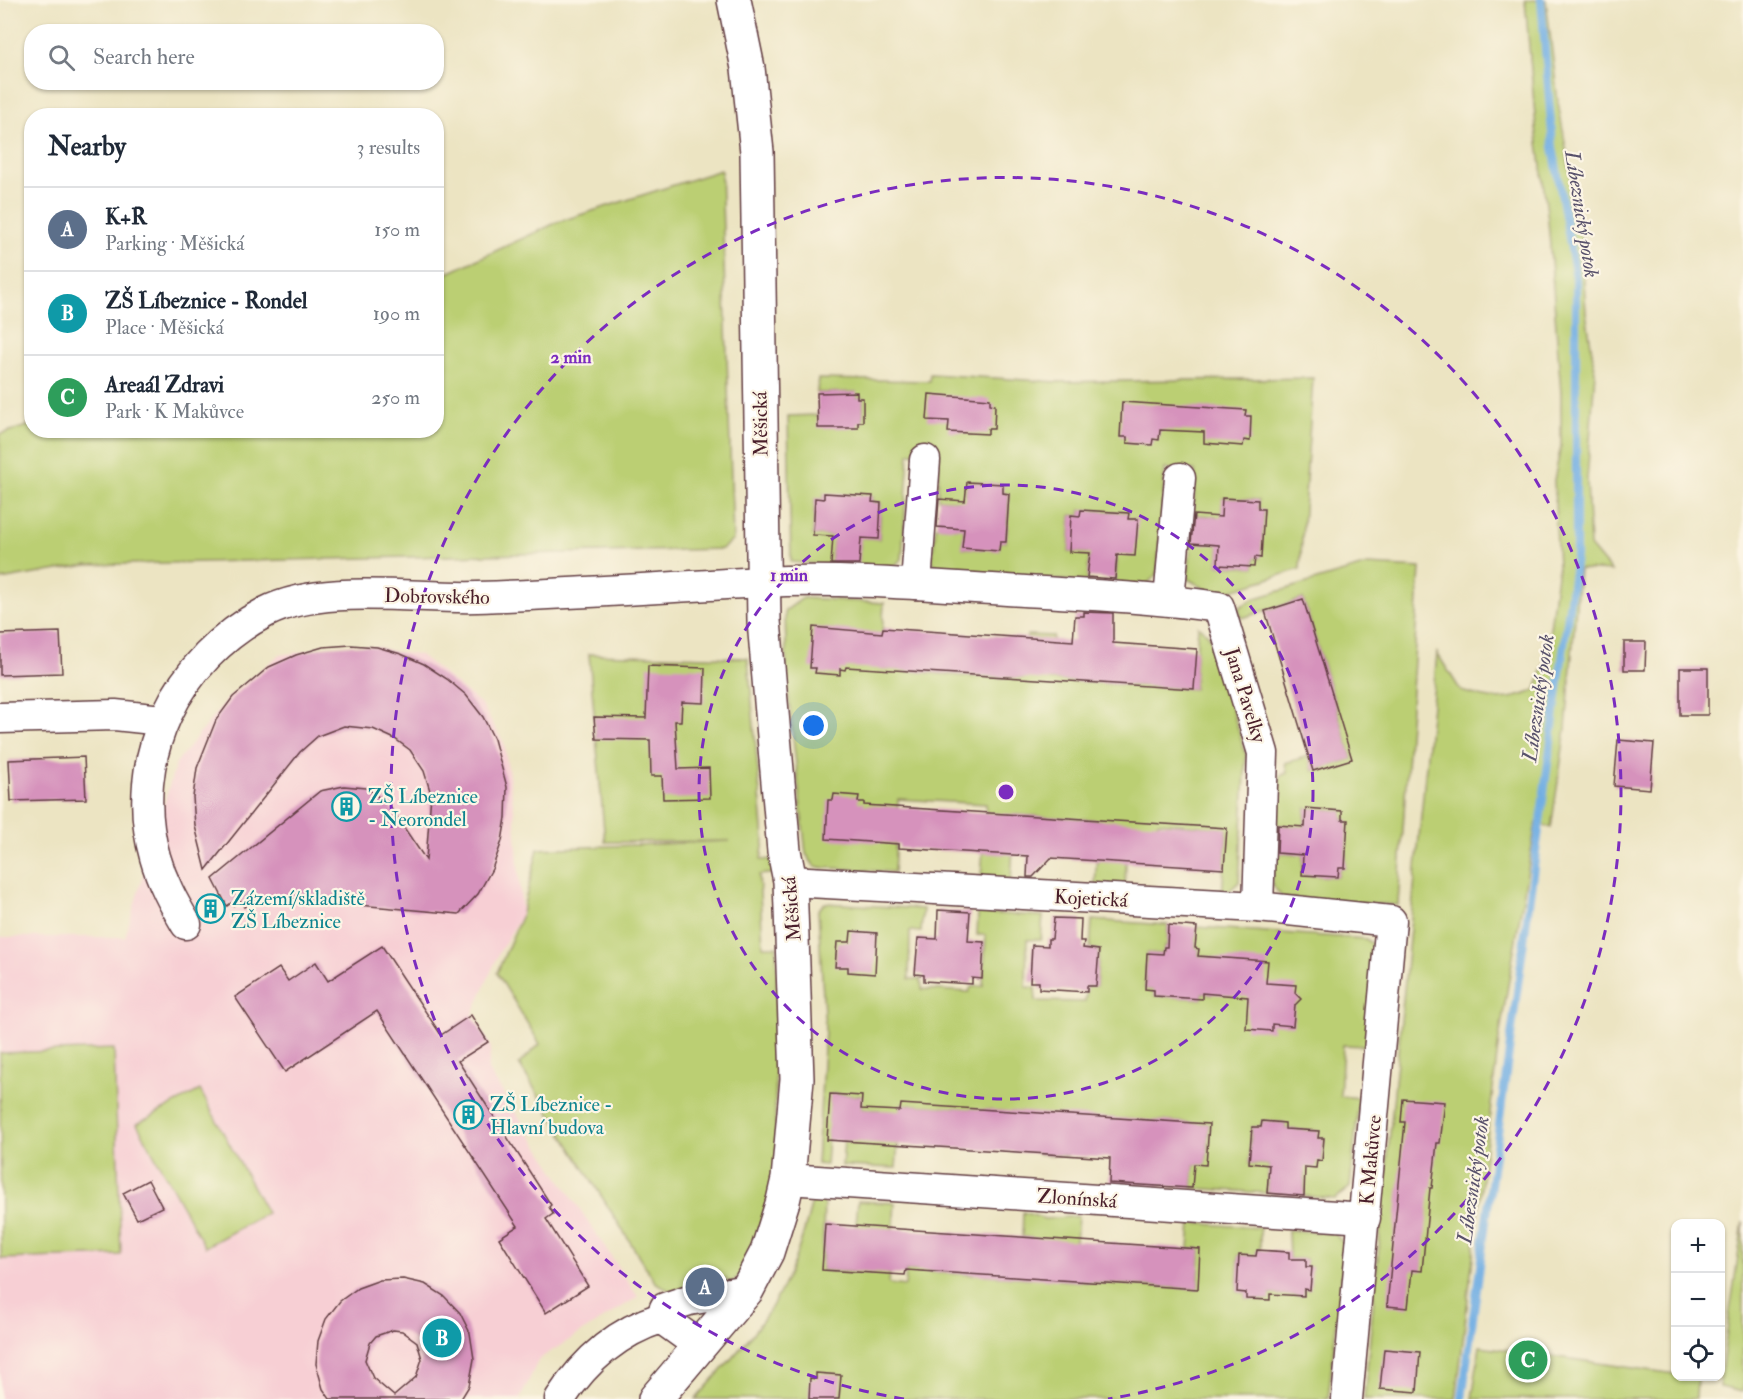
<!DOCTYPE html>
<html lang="en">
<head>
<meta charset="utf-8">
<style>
	:root { --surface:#fff; --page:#f2f2f3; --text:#1f2937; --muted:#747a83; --line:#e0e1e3; --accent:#b5179e }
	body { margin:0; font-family:"IM FELL Double Pica",serif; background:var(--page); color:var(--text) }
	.controls { position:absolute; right:18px; bottom:18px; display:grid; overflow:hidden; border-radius:12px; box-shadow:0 2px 4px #0004 }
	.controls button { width:54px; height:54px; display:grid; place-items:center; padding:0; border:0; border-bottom:2px solid var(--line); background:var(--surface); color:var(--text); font:30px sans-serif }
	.you { position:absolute; left:814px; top:726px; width:21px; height:21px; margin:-15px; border:4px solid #fff; border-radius:50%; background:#1a73e8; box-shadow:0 0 0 9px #1a73e833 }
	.badge { display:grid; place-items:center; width:39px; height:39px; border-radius:50%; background:var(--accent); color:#fff; font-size:20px; font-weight:700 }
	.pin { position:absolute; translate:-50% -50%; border:3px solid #fff; box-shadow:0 2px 6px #0006 }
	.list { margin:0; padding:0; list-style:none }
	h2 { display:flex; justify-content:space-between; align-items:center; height:78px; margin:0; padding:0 24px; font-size:26px }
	h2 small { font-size:20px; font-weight:400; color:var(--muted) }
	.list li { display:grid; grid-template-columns:39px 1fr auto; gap:18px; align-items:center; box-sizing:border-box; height:84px; padding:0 24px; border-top:2px solid var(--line) }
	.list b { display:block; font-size:22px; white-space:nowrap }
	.list p { margin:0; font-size:20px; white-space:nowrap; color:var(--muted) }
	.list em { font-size:20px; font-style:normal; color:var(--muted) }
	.icon { flex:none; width:33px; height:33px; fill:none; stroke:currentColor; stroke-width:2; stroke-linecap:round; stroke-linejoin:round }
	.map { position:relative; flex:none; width:1743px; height:1399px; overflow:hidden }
	.search { position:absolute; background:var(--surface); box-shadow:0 2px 4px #0004; left:24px; top:24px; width:420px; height:66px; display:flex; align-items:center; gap:15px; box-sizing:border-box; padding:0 21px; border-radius:24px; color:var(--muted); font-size:22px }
	.panel { position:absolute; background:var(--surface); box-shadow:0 2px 4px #0004; left:24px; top:108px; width:420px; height:330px; border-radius:24px }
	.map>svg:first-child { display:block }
	.built { fill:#f7cfd4 }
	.green { fill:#bbcf73; stroke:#82774f; stroke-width:1.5 }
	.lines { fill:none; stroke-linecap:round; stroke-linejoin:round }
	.stream { stroke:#71aee3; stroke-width:8 }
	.building { fill:#d692bc; fill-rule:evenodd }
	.minor-casing { stroke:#623d42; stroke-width:33 }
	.tertiary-casing { stroke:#623d42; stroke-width:36 }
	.minor { stroke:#fff; stroke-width:30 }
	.tertiary { stroke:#fff; stroke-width:33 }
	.ring { fill:none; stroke:#7b2cbf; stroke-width:3; stroke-dasharray:10 8 }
	.labels { text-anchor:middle; stroke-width:4.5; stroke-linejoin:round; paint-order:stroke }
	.street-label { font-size:20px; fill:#4a1f2b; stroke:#fcf5e5 }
	.culture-label { font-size:20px; fill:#0d838f; stroke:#fcf5e5; text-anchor:start }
	.water-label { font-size:21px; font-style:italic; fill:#58516b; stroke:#fcf5e5 }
	.centre { fill:#7b2cbf; stroke:#fcf5e5; stroke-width:3 }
	.ring-label { font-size:18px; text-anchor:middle; font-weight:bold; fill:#7b2cbf; stroke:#fcf5e5; stroke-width:4.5; stroke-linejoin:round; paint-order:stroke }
</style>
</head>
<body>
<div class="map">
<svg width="1743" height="1399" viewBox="0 0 1743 1399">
	<rect width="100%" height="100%" fill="#fcf5e5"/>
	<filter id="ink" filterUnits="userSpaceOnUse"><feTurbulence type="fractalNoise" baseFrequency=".0167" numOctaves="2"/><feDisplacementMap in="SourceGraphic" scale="12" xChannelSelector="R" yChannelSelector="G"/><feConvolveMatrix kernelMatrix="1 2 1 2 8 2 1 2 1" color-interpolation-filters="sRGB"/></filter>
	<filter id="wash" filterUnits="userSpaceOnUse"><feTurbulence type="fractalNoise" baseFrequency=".008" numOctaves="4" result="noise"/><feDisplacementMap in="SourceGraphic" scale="24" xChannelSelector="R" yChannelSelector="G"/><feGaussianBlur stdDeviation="1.35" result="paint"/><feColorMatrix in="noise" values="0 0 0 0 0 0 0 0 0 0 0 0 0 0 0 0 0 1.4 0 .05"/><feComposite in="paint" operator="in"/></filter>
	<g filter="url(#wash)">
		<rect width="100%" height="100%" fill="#ece4c2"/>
		<!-- built -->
		<path class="built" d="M348,646L420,655L481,704L504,743L514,809L522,914L499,953L473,1014L491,1047L488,1070L638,1297L539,1359L520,1399H0V937H125L176,763L229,697L279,655Z"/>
		<!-- green -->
		<g class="green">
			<path d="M1525,0H1546L1558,102L1581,234L1586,312L1595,372L1587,480L1590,546L1611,571L1579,569L1566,728L1551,828L1536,822L1499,1038L1456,1399H1364L1437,653L1461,691C1491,700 1506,703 1536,690L1546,659L1558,567L1554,480L1561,446V393L1548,220L1536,127Z"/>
			<path d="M721,170L733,540L722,549L87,565L0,580V434L31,425L32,430H436L437,278L558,222Z"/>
			<path d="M930,374L1057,382L1313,378L1300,569L1216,595L1188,579L1191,543L1220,541L1218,565L1254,567L1255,557L1260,558L1264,510L1258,509V500L1223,498L1221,521L1216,516L1194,515L1195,470L1165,469L1157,575L1144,586L1115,584L1117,561L1113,560L1137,519H1128V513L1081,510L1080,516L1071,515L1069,552L1094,553L1089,559L1087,582L944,572L932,561L936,526L958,528L964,524L963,548L999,550L1000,541L1006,542L1009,494L1003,493V484L967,482L965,505L960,501L938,499L939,454L909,453L902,559L890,569L858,567L860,544L857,537L879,539L881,503L872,502L873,497L824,494V499H815L813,535L837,536L833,542L831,565L791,562L788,416L818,415L863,422V398H857L856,392L817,393L818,379L929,381Z"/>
			<path d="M1367,565L1420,568L1398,905L1283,898L1272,885L1275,853L1298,855L1299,851H1303L1302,875L1338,877L1339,868H1345L1347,820H1342V811L1306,808L1304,832L1300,827L1277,825L1280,776L1287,773L1285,763L1309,756L1313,771L1352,759L1303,599L1242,618L1238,608L1253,599Z"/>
			<path d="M803,598L884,603L880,668L973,677L1024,678L1027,635L1053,636L1050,680L1194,689L1198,626L1208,634L1213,646L1246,755L1239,882L1226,894H1222L1227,829L1159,822L1126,862L1125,888L1095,885L1099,820L1015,815L1011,880L981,878L986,804L898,799L894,872L815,867L806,854L787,682L785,611Z"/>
			<path d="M589,654L748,658L764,840L761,860L774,859L776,873L759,875L763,946H777L775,1115L778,1175L744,1273L728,1284L726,1278L671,1292L655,1282L519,1064L540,1044L497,973L521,917L538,849L730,841L605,842Z"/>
			<path d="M825,903L923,909L921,932L910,931L909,979H921L922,989L969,992L971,987L983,986L986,935H977L978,913L1043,916L1041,939L1027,940L1026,987L1035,988L1036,1001L1085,1002L1087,986H1096L1099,950L1090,949L1092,920L1168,925L1167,947H1164L1163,954L1147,953L1145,989L1154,990V996L1202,999V993L1212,994L1214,957L1198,956L1199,949L1195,948L1197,927L1366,939L1377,949L1366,1046L1343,1045L1340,1096L1359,1098L1350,1187L1335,1199L1304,1196L1305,1173L1302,1167L1322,1161L1324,1138H1318V1131L1285,1129V1123L1262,1121L1261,1127H1252L1249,1163L1269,1165L1267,1193L1192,1188L1194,1164H1206L1209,1124L1069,1116L1067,1156L1038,1154L1040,1114L901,1104L896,1168L842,1166L844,1141L879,1110L861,1109V1096L831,1094L826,1165L817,1164L825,1030L818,910Z"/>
			<path d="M114,1049L121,1255L1,1259L0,1053Z"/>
			<path d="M200,1090L267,1213L205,1247L137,1124Z"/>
			<path d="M813,1198L824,1199L822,1270L852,1272L858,1201L895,1203L889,1284L905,1286L906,1270L918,1271L919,1268L931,1272L973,1275L974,1272L986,1275L1029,1278L1032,1238L1022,1237L1023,1212L1045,1219L1078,1216L1076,1241L1059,1280L1198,1289L1200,1249L1189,1248L1191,1223L1260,1228V1250H1257L1256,1256L1239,1255L1237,1292L1246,1293V1299L1269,1300L1270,1294L1303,1296L1304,1289L1309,1290L1311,1267H1306V1259H1289L1288,1230L1334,1233L1345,1245L1328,1399H696C718,1373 742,1349 762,1321C789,1285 802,1242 813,1198Z"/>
			<path d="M1743,1222V1392L1719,1387Z"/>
			<path d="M1480,1346L1675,1374L1676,1376L1697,1377L1696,1399H1472Z"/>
		</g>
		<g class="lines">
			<!-- stream -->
			<path class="stream" d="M1462,1399L1576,556V278L1553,147L1541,0"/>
		</g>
		<g id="blocks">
			<!-- building -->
			<g class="building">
				<path d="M857,392V398H863V422H858V428H818L817,393Z"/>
				<path d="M929,394L990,399V404L995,405L994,429H988V434L948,432L949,421L927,420Z"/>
				<path d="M1122,402L1246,410L1245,416H1251L1250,441L1244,440L1243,446L1204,443V432L1160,430L1159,440L1153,439L1152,445L1127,443V437H1120Z"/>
				<path d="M967,482L1003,484V493L1009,494L1006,542H1000L999,551L962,548L964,529L937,527L939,499L965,501Z"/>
				<path d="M824,493L873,496L872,502L881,503L879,539L861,538L859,564H831L833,536L813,535L815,498L824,499Z"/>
				<path d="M1222,498L1258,500V509H1264L1261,558L1255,557L1254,567L1218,565L1219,545L1191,543L1194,515L1221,517Z"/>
				<path d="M1081,510L1129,513L1128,519H1138L1135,556L1117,555L1115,579L1087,577L1090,553L1069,552L1071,515L1080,516Z"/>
				<path d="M1303,599L1352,759L1313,771L1265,611Z"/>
				<path d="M1084,612L1113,613V643L1197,649L1194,689L846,667L845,670L840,669V675L815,673L816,668H810L813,627L882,633L883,628L1073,641L1075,616H1084Z"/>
				<path d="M60,632L62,673L0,675V634Z"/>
				<path d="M1624,642H1646L1645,670H1624Z"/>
				<path d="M351,645L377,647L401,654L424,664L447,679L466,695L483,717L494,739L507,787L506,818L502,841L492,869L478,894L459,914L258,896L244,907L240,900L233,906L231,903L227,906L213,879L320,791L344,786L366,788L388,804L426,860L431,794L424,771L410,750L395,739L373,729L344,726L318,736L300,752L206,870L195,826L193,797L197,768L216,720L233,697L269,667L296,655L323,647Z"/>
				<path d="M648,666L705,668L704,703L682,702L681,721H675L678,769L709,768L710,798L663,799L662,776H651L650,740L596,739L594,717L646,718Z"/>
				<rect x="1680" y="668" width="28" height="47"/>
				<path d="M1618,740L1654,743L1650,789L1614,786Z"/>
				<path d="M84,757L86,799L11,801L9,760Z"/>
				<path d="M834,794L859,796L858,802H864V805L1227,828L1224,869L1051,858L1033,877H1027L1028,856L899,848V844L826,839L828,800H833Z"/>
				<path d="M1306,808L1342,811V820H1348L1345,868H1339L1338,877L1302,875L1303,855L1277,853L1278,825L1305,827Z"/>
				<path d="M938,910L970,912L968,941L984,942L982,979L972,978V984L924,981V975L915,974L918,938L937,939Z"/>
				<path d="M1054,918L1081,919L1080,941H1084L1083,948L1099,950L1096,986H1087V992L1039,989V982H1030L1032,945L1048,946V939H1052Z"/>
				<path d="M1168,925L1197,927L1195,948L1199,949L1198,956L1268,961L1266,983L1296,985L1295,993L1301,999L1295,1005L1293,1026L1272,1024V1031L1246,1029L1248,997L1202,993V999L1154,996V990L1145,989L1147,953L1163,954L1164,947H1167Z"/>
				<path d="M851,931L877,933L875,974L848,972V967H835L837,942H850Z"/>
				<path d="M382,946L441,1035L471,1015L488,1042L458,1061L551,1205L549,1207L553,1214L546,1219L588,1286L546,1313L499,1238L518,1226L377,1011L285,1072L235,997L279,968L288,981L316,962L328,981Z"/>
				<path d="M830,1094L862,1096L861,1109L900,1111L901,1104L1209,1124L1206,1165L1194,1164L1192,1188L1158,1186L1109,1183L1110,1158L827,1140Z"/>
				<path d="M1403,1099L1445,1102L1440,1143H1437L1432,1188H1430L1422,1271L1412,1270L1408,1308L1387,1306L1405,1122H1401Z"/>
				<path d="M1262,1121L1285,1123V1129L1319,1131L1318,1138H1324L1322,1161L1317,1160L1316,1168L1305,1167L1304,1196L1267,1193L1269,1165L1249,1163L1252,1127H1261Z"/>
				<path d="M148,1180L162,1207L137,1219L123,1193Z"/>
				<path d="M825,1224L1200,1249L1198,1289L906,1270L905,1275L822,1270Z"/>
				<path d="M1257,1250L1289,1252V1259H1306V1267H1312L1310,1290L1304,1289V1296L1270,1294V1300L1246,1299V1293L1237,1292L1239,1255L1256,1256Z"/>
				<path d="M403,1279L425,1284L444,1296L460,1313L470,1333L474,1359L469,1386L461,1399H330L323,1389L316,1364L318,1341L326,1319L340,1301L358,1288L380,1280ZM393,1330L402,1331L417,1342L422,1359L416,1377L394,1396L373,1378L365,1360L370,1343L376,1336Z"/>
				<path d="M1384,1349L1420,1352L1417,1392L1380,1389Z"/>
				<path d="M816,1373L841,1375L839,1399H809L810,1378L816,1379Z"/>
			</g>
		</g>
	</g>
	<g filter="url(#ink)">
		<use href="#blocks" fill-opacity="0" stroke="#623d42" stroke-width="1.5"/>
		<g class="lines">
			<defs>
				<g id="minor">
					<path d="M916,584L925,460"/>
					<path d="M1169,600L1180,478"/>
					<path d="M0,718L115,715L162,720"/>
					<path d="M790,881L1258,907L1391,921L1347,1399"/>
					<path d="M186,924C173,902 162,882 155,857C127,759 177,658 266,612C323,583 414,599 477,597C572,594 667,587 762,582C843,578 926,585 1007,590C1078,594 1149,597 1219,607L1263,753L1258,907"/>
					<path d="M788,1179L1365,1218"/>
					<path d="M661,1318L665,1308L689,1300L747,1290"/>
					<path d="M560,1399C585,1360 617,1332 661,1318L700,1346"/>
				</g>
				<path id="tertiary" d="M655,1399L747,1290L767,1252L783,1201L788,1179L797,1079L790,881L784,851L764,621L757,152L748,68L734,0"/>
			</defs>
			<!-- minor casing -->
			<use href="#minor" class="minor-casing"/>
			<!-- tertiary casing -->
			<use href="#tertiary" class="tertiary-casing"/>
			<!-- minor -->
			<use href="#minor" class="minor"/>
			<!-- tertiary -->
			<use href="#tertiary" class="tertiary"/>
		</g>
	</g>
	<!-- distance rings -->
	<g class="ring">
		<circle cx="1006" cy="792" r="307"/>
		<path d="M904 1399A615 615 0 1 1 1108 1399"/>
	</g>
	<!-- icons -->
	<defs>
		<symbol id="building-ring" viewBox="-11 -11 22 22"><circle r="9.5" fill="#fcf5e5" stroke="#0f9aa8" stroke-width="1.5"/><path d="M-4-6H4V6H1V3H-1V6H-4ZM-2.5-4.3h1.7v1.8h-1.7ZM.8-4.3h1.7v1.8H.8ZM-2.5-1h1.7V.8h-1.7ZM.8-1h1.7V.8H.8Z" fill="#0f9aa8"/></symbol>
	</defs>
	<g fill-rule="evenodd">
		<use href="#building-ring" x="330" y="790" width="33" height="33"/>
		<use href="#building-ring" x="194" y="892" width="33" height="33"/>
		<use href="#building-ring" x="452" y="1098" width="33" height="33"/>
	</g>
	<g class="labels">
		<!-- street labels -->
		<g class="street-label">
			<text transform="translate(760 424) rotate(-91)" y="7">Měšická</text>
			<text transform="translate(437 596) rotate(1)" y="7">Dobrovského</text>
			<text transform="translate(1246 695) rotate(73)" y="7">Jana Pavelky</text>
			<text transform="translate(1091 898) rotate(3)" y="7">Kojetická</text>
			<text transform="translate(791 909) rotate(-95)" y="7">Měšická</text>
			<text transform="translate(1370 1160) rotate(-85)" y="7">K Makůvce</text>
			<text transform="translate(1077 1198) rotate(4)" y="7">Zlonínská</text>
		</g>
		<!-- culture labels -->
		<g class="culture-label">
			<text x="368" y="803">ZŠ Líbeznice<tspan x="368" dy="23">- Neorondel</tspan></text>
			<text x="231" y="905">Zázemí/skladiště<tspan x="231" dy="23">ZŠ Líbeznice</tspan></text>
			<text x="490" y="1111">ZŠ Líbeznice -<tspan x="490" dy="23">Hlavní budova</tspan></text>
		</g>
		<!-- water labels -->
		<g class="water-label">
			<text transform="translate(1582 214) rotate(81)" y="7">Líbeznický potok</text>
			<text transform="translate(1538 698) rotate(-82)" y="7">Líbeznický potok</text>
			<text transform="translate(1473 1180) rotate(-82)" y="7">Líbeznický potok</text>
		</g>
	</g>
	<circle cx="1006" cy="792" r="9" class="centre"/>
	<g class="ring-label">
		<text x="571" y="363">2 min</text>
		<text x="789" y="581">1 min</text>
	</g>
</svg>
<div class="controls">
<button>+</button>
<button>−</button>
<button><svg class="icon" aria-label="locate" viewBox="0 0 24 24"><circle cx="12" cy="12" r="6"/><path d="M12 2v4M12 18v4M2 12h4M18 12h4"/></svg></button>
</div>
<div class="you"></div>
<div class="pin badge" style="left:705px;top:1287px;background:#5c6f8a">A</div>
<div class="pin badge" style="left:442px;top:1338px;background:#0f9aa8">B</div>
<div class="pin badge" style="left:1528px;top:1360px;background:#2e9e5b">C</div>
<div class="search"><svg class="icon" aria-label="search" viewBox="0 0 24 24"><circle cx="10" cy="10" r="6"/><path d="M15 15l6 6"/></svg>Search here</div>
<section class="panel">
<h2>Nearby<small>3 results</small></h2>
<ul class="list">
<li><span class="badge" style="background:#5c6f8a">A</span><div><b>K+R</b><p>Parking · Měšická</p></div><em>150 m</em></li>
<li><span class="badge" style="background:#0f9aa8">B</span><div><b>ZŠ Líbeznice - Rondel</b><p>Place · Měšická</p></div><em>190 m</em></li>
<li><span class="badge" style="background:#2e9e5b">C</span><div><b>Areaál Zdravi</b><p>Park · K Makůvce</p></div><em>250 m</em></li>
</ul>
</section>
</div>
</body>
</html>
